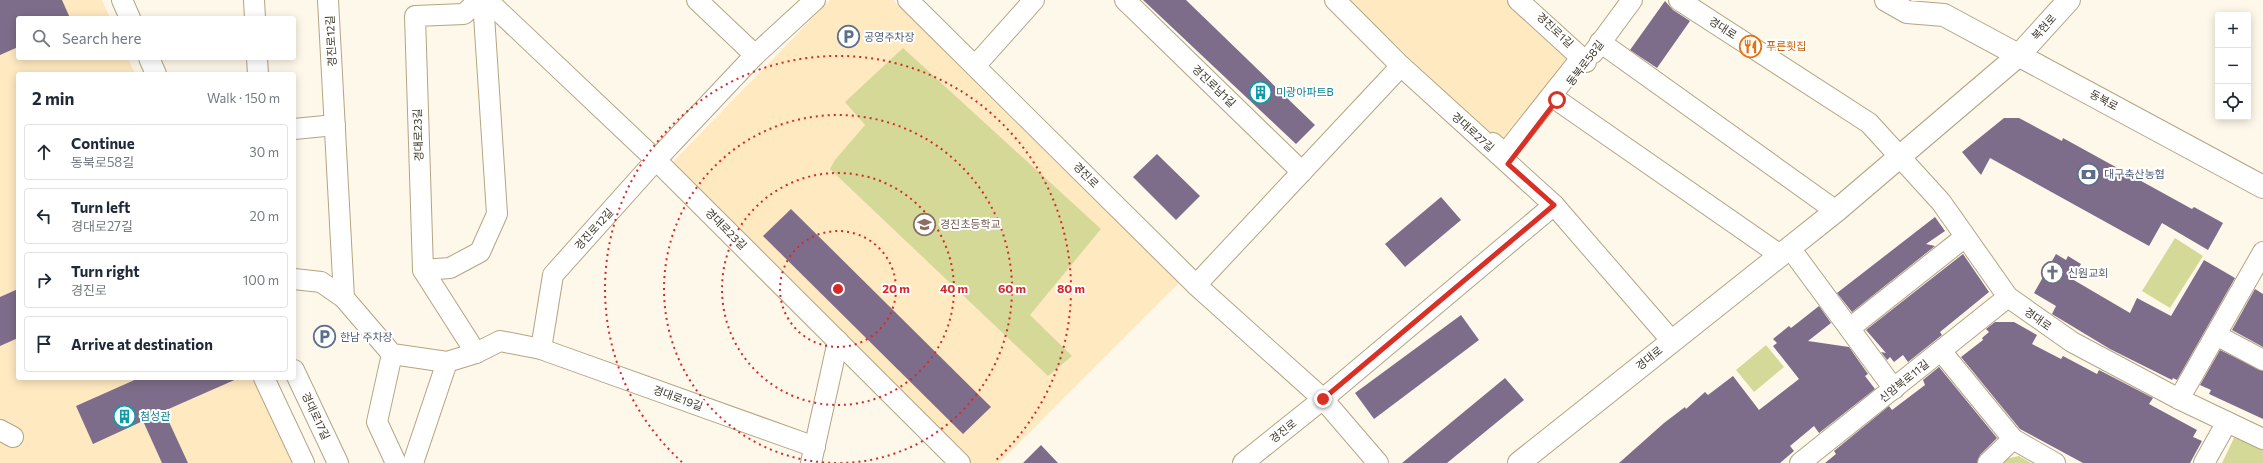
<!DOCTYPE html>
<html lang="en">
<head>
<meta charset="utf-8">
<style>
	:root { --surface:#fff; --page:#f6f6f7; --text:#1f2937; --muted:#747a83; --line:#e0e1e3 }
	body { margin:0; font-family:Commissioner,"Noto Sans KR",sans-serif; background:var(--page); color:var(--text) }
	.controls { position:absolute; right:12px; top:12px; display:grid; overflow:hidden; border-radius:4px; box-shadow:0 2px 10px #0003 }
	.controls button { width:36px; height:36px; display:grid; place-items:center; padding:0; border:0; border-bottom:1px solid var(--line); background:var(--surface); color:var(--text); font:20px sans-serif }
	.stop { position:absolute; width:12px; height:12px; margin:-9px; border:3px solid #d93025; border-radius:50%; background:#fff }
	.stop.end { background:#d93025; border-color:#fff; box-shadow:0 1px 4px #0008 }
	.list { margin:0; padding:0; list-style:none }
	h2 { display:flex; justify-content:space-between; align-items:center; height:52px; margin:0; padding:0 16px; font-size:17px }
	h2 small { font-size:13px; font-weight:400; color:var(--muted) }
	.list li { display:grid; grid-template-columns:26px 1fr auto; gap:12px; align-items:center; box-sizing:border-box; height:56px; margin:0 8px 8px; padding:0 8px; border:1px solid var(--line); border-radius:4px }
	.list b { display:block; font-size:15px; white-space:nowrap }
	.list p { margin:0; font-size:13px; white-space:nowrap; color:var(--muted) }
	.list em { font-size:13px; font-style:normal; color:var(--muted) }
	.icon { flex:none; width:22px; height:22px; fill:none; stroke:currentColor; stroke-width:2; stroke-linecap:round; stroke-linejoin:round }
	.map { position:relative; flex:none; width:2263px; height:463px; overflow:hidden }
	.search { position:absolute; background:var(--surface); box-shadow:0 2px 10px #0003; left:16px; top:16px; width:280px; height:44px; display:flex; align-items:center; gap:10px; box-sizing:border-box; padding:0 14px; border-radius:4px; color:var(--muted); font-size:15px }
	.panel { position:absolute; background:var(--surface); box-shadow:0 2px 10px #0003; left:16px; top:72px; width:280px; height:308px; border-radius:4px }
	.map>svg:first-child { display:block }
	.built { fill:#fee9c0 }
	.green { fill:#d5d997 }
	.building { fill:#7e6d8a }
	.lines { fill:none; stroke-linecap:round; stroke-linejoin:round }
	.minor-casing { stroke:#b4a483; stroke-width:22 }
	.major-casing { stroke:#b4a483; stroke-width:24 }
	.minor { stroke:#fff; stroke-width:20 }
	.major { stroke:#fff; stroke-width:22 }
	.route { stroke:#d93025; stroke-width:5 }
	.ring { fill:none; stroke:#d62828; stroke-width:2; stroke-dasharray:2 4 }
	.labels { text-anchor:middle; stroke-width:4; stroke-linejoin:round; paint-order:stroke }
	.street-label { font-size:11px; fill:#3b3527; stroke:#fff }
	.service-label { font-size:11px; fill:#4e5e75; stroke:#fff; text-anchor:start }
	.food-label { font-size:11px; fill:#c56008; stroke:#fff; text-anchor:start }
	.culture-label { font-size:11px; fill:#0d838f; stroke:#fff; text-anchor:start }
	.education-label { font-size:11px; fill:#785e54; stroke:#fff; text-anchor:start }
	.worship-label { font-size:11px; fill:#5b616d; stroke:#fff; text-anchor:start }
	.centre { fill:#d62828; stroke:#fff; stroke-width:2 }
	.ring-label { font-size:12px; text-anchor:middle; font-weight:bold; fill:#d62828; stroke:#fff; stroke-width:4; stroke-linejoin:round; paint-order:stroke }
</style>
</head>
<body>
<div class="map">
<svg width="2263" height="463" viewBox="0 0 2263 463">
	<rect width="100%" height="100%" fill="#fef8ea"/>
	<!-- built -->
	<g class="built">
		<path d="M0,0H102L110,18H18V58H128L135,74H18V378H272L311,463H0Z"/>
		<path d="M830,0H893L1181,281L999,463H970L668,167Z"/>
		<path d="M1349,0H1514L1582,62L1510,154Z"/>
	</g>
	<!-- green -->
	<g class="green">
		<path d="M903,48L1101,229L1030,315L1072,356L1048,376L830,169L835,160L865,125L845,102Z"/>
		<path d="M2175,238L2203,256L2170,308L2142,291Z"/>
		<path d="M1766,345L1784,367L1754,392L1736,370Z"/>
		<path d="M2235,436L2263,449V463H2222Z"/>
		<path d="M2019,456L2031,463H1999L2004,459Z"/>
	</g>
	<!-- building -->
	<g class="building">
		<path d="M0,0H62L70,18H18V47L0,55Z"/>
		<path d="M1143,0H1186L1315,125L1296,144Z"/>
		<path d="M1665,1L1673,10L1690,21L1657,68L1630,50Z"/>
		<path d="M2004,118H2019L2062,141L2063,138L2192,209L2194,207L2223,223L2208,250L2162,223L2149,246L1990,158L1981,175L1962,152Z"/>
		<path d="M1157,154L1200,196L1176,220L1133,177Z"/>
		<path d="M1441,197L1461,220L1405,267L1385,244Z"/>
		<path d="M791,209L991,407L963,434L763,236Z"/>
		<path d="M1935,217L1945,231L1926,244L1935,246L1852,312L1837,293Z"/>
		<path d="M1963,254L1989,292L1940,332L1942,335L1908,362L1903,355L1894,362L1890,357L1887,360L1881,352L1886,353L1866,330Z"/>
		<path d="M2056,254L2066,260L2068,256L2081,264L2072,279L2130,313L2137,298L2171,316L2204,260L2235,278L2177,380L2173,378L2172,380L2110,349L2052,314L2056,306L2034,293Z"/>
		<path d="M18,289V338L0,346V297Z"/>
		<path d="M2255,289L2263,294V347L2232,330Z"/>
		<path d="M1819,306L1831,323L1808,341L1849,347L1868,374L1865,376L1875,389L1819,433L1814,426L1790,446L1794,451L1780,463H1619L1664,423L1685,407L1686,409L1705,392L1708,395L1733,376L1759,410L1799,379L1773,346L1777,343L1773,339L1789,326L1791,328Z"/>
		<path d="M1461,315L1479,340L1374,419L1355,393Z"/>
		<path d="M1995,322H2014L2037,335L2032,344L2061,359L2063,356L2097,374L2099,370L2153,398L2149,404L2197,430L2193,437L2202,441L2190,463H2083L2020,429L1961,357L1983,340L1982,338L1989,332L1986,329Z"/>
		<path d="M2220,350L2263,371V419L2209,394L2211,390L2200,385Z"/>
		<path d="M1939,367L1997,438L1980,455L1977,463H1825L1836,454L1834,451L1889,406L1892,410L1925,385L1923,380Z"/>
		<path d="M139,378H239L164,411L188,463H162L143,421L93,444L76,406Z"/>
		<path d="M1505,378L1524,400L1447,463H1402Z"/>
		<path d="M1041,445L1058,463H1023Z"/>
	</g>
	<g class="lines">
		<defs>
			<g id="minor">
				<path d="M122,0L130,18"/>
				<path d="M254,0L255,18"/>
				<path d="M328,0L344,298L392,354L447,362L476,353L500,341L541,349L553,275L656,160L755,55L815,0"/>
				<path d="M479,0L464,14L415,16L423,270L450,268L480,252L497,214L483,0"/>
				<path d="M487,0L656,160L960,463"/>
				<path d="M697,0L755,55"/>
				<path d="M908,0L1196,285L1323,399L1378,463"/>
				<path d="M1125,0L1302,172"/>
				<path d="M1335,0L1401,66L1554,205L1671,340"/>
				<path d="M1518,0L1586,62"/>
				<path d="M1679,0L1869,123L1941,202L2008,297L2072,342L2179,399L2263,439"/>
				<path d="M1600,42L1836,211"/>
				<path d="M1593,53L1632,0"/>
				<path d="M149,58L156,74"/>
				<path d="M257,58L258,74"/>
				<path d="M975,66L1034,0"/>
				<path d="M1557,100L1780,255"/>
				<path d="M294,129L335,125"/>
				<path d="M1493,143L1505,154L1581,58"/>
				<path d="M1790,248L1894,389"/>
				<path d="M423,270L476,353"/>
				<path d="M294,279L321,282L344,298"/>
				<path d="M1196,285L1401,66"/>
				<path d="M1850,328L1965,237"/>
				<path d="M2216,335L2263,360"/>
				<path d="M541,349L815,447"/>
				<path d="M1941,351L2013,439"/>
				<path d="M392,354L377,422L396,463"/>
				<path d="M294,370L338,463"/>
				<path d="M264,378L304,463"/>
				<path d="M2179,399L2263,252"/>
				<path d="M0,430L13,437"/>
				<path d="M413,463L447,362"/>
				<path d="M811,463L838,341"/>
				<path d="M1243,463L1323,399L1554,205"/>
				<path d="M1800,463L2008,297"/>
				<path d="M1988,463L2013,439L2055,463"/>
				<path d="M2204,463L2227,422"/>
			</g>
			<g id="major">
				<path d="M1886,0L1907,12L1944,15L2263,187"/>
				<path d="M1519,463L1836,211L2019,55L2069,0"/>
			</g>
		</defs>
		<!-- minor casing -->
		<use href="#minor" class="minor-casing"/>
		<!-- major casing -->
		<use href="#major" class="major-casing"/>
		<!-- minor -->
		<use href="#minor" class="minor"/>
		<!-- major -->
		<use href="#major" class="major"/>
	</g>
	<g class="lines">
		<!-- route -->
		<path class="route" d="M1323,399L1554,205L1508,164L1557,100"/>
	</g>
	<!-- distance rings -->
	<g class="ring">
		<circle cx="838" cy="289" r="58"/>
		<circle cx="838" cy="289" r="116"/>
		<path d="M836 463A174 174 0 1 1 840 463"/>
		<path d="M682 462A233 233 0 1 1 994 462"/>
	</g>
	<!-- icons -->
	<defs>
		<symbol id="parking-ring" viewBox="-11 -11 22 22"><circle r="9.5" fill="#fff" stroke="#5c6f8a" stroke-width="1.5"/><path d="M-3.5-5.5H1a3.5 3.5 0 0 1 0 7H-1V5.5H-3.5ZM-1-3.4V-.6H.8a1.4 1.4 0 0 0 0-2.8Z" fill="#5c6f8a"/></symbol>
		<symbol id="restaurant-ring" viewBox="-11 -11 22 22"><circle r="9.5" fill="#fff" stroke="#e8710a" stroke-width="1.5"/><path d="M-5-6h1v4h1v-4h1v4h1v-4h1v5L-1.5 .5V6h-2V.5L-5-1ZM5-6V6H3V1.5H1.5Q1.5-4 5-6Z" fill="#e8710a"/></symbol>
		<symbol id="building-ring" viewBox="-11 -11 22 22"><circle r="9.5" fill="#fff" stroke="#0f9aa8" stroke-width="1.5"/><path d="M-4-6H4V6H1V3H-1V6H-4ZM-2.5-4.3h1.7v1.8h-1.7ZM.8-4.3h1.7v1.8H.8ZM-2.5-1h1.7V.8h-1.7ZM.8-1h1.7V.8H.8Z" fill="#0f9aa8"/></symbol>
		<symbol id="bank-ring" viewBox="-11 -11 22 22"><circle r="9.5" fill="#fff" stroke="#5c6f8a" stroke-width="1.5"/><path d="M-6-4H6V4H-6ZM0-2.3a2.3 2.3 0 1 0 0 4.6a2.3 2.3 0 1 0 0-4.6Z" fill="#5c6f8a"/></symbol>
		<symbol id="school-ring" viewBox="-11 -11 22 22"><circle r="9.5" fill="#fff" stroke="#8d6e63" stroke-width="1.5"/><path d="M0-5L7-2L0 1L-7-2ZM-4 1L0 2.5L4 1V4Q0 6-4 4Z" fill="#8d6e63"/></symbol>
		<symbol id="church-ring" viewBox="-11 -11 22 22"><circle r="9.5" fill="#fff" stroke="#6b7280" stroke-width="1.5"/><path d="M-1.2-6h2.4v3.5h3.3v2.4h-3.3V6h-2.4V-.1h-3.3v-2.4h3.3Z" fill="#6b7280"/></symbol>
	</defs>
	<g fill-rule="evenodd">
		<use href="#parking-ring" x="836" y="24" width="25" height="25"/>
		<use href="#restaurant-ring" x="1738" y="34" width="25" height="25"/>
		<use href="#building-ring" x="1248" y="80" width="25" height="25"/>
		<use href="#bank-ring" x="2076" y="162" width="25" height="25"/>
		<use href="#school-ring" x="912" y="212" width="25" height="25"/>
		<use href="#church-ring" x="2040" y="260" width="25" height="25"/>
		<use href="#parking-ring" x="312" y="324" width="25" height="25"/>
		<use href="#building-ring" x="112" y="404" width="25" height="25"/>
	</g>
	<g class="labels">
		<!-- street labels -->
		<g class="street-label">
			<text transform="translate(2044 27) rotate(-48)" y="4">복현로</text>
			<text transform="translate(1723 28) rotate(33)" y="4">경대로</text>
			<text transform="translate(1555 30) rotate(43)" y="4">경진로1길</text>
			<text transform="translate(331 41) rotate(-93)" y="4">경진로12길</text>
			<text transform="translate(1585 63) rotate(-53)" y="4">동북로58길</text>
			<text transform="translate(1214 86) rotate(44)" y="4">경진로남1길</text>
			<text transform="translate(2104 100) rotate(28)" y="4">동북로</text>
			<text transform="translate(1473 132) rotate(42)" y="4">경대로27길</text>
			<text transform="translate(418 135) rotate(-92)" y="4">경대로23길</text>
			<text transform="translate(1086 175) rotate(45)" y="4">경진로</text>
			<text transform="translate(594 229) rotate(-48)" y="4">경진로12길</text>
			<text transform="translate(726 229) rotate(45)" y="4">경대로23길</text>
			<text transform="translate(2038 319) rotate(35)" y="4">경대로</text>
			<text transform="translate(1649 358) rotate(-39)" y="4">경대로</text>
			<text transform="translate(1904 381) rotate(-39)" y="4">신암북로11길</text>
			<text transform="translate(678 398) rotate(20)" y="4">경대로19길</text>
			<text transform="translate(316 416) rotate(65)" y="4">경대로17길</text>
			<text transform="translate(1283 431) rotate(-38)" y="4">경진로</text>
		</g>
		<!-- service labels -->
		<g class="service-label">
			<text x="864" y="41">공영주차장</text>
			<text x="2104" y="178">대구축산농협</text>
			<text x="340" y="341">한남 주차장</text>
		</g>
		<!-- food labels -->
		<g class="food-label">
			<text x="1766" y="50">푸른횟집</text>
		</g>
		<!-- culture labels -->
		<g class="culture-label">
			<text x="1276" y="96">미광아파트B</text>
			<text x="140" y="420">첨성관</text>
		</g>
		<!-- education labels -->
		<g class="education-label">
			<text x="940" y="228">경진초등학교</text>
		</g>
		<!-- worship labels -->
		<g class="worship-label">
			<text x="2068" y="277">신원교회</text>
		</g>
	</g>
	<circle cx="838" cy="289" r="6" class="centre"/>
	<g class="ring-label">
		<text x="896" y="293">20 m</text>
		<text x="954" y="293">40 m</text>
		<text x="1012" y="293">60 m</text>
		<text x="1071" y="293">80 m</text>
	</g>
</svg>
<div class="controls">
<button>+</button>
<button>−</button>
<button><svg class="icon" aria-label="locate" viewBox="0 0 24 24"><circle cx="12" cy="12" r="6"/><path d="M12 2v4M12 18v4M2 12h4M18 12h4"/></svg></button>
</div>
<div class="stop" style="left:1557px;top:100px"></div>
<div class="stop end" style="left:1323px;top:399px"></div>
<div class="search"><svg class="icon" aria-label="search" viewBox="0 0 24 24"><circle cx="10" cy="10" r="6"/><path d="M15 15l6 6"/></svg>Search here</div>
<section class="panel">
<h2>2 min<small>Walk · 150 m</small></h2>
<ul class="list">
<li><svg class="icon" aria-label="ahead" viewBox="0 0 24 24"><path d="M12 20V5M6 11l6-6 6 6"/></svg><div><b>Continue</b><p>동북로58길</p></div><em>30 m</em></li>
<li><svg class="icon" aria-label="left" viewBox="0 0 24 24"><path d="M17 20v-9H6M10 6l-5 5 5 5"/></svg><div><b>Turn left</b><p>경대로27길</p></div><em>20 m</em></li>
<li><svg class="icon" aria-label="right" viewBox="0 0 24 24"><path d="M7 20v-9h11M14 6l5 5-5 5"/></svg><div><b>Turn right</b><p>경진로</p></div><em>100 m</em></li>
<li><svg class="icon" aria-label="arrive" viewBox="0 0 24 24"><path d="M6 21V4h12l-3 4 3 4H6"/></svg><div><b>Arrive at destination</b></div></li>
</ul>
</section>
</div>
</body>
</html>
